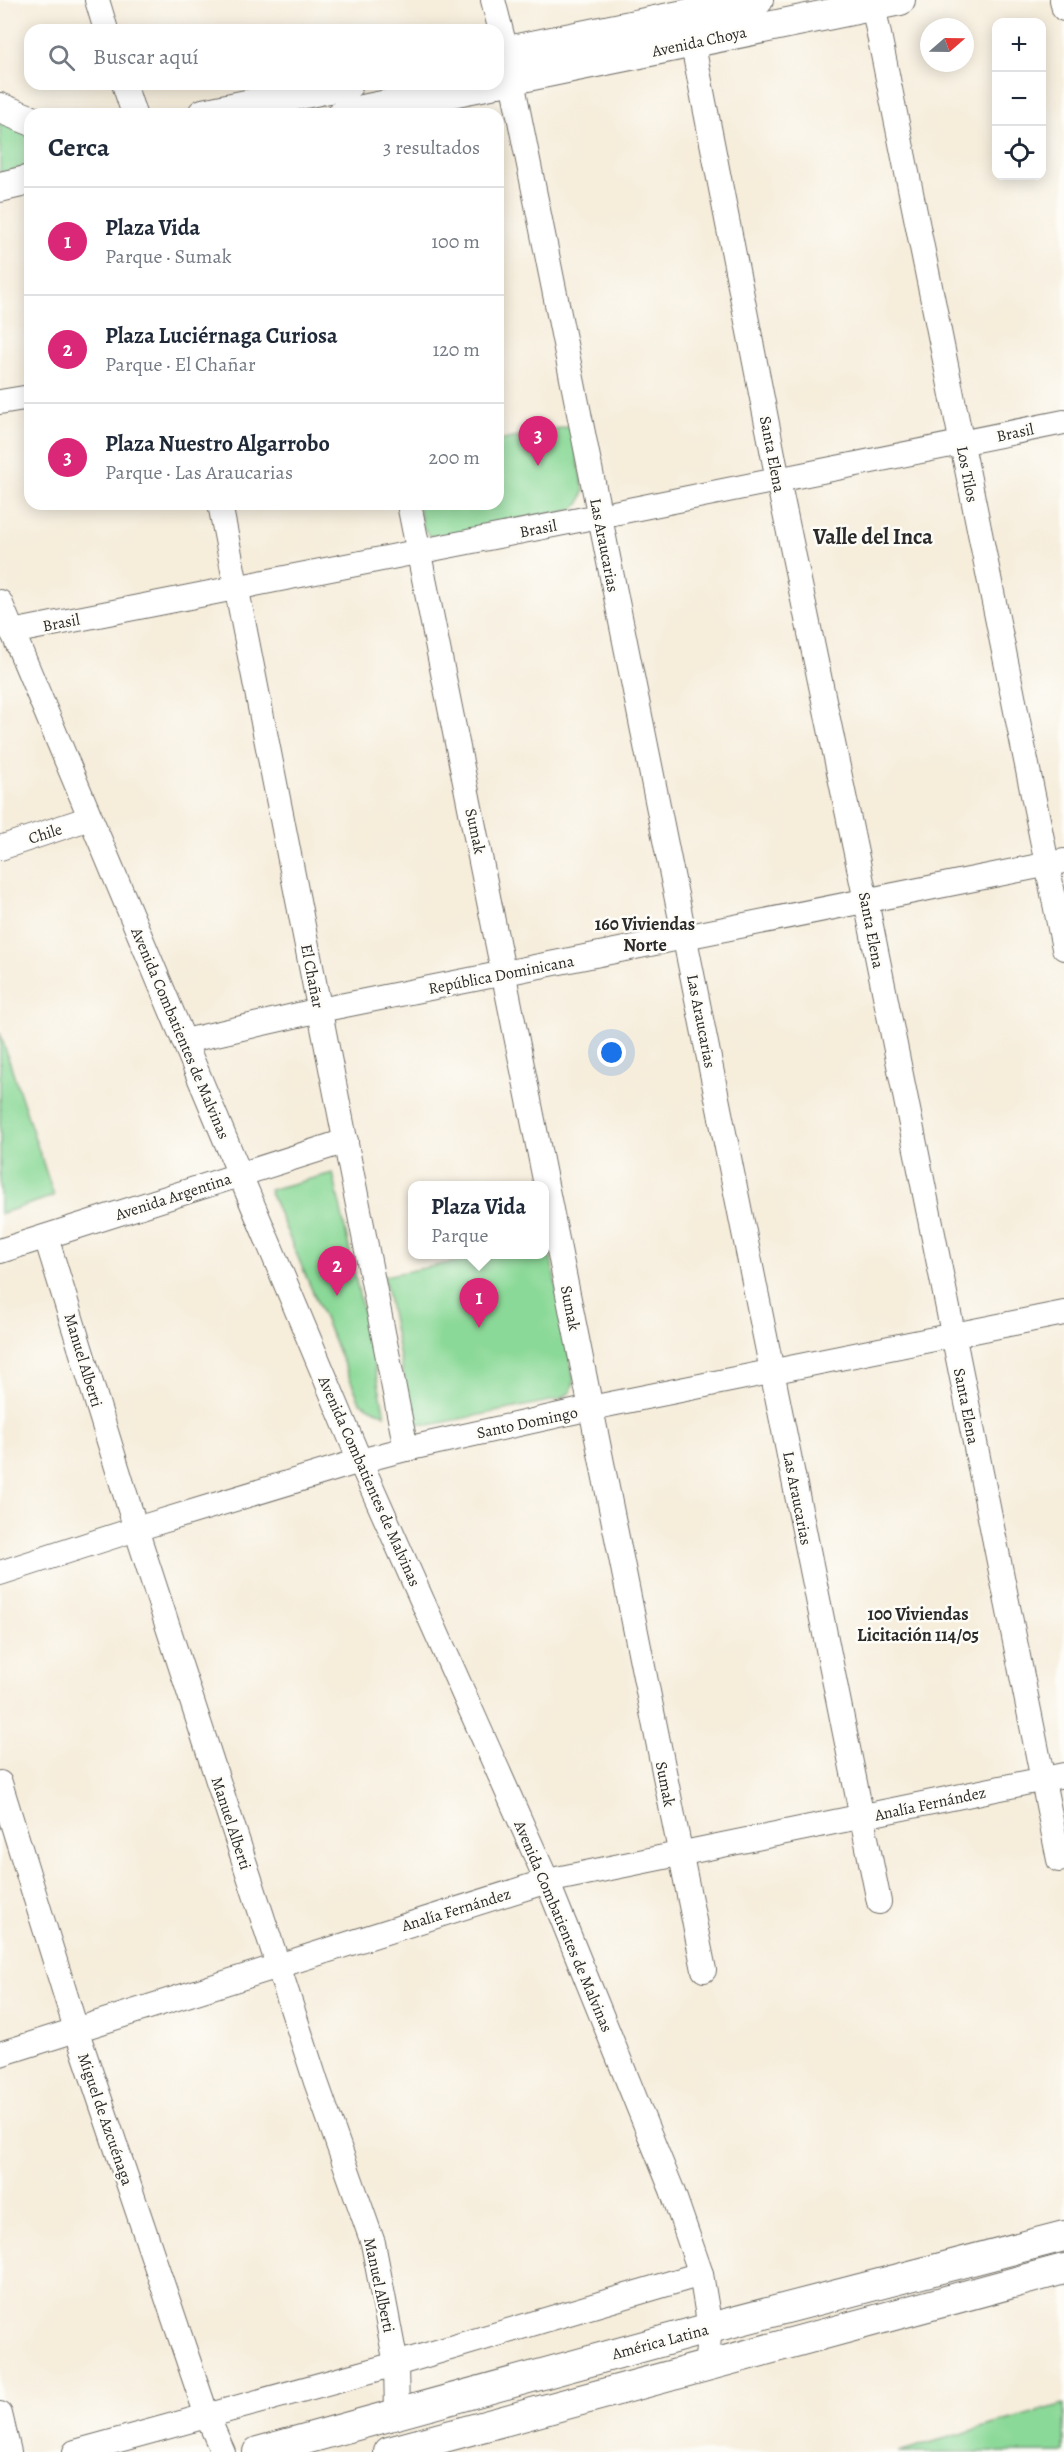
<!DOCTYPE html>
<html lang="es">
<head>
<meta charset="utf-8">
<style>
	:root { --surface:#fff; --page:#f6f6f7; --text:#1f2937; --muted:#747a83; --line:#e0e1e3; --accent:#db2777 }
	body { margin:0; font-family:Alegreya,serif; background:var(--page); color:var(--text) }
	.controls { position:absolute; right:18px; top:18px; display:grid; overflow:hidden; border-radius:12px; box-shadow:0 3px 15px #0003 }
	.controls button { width:54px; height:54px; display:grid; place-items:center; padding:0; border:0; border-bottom:2px solid var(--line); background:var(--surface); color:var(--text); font:30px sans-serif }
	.compass { position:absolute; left:920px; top:18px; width:54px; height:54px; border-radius:50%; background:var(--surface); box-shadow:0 3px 15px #0003; rotate:70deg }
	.you { position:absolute; left:612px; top:1053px; width:21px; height:21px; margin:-15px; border:4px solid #fff; border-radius:50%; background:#1a73e8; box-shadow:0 0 0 9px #1a73e833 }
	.badge { display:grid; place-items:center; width:39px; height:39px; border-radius:50%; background:var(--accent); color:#fff; font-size:20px; font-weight:700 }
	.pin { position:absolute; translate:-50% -50px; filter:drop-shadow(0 2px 3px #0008) }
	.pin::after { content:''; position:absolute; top:32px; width:21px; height:18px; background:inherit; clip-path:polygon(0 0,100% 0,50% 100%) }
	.popup { position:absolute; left:408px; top:1181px; width:141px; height:78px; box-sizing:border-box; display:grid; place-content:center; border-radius:12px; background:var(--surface); filter:drop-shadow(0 2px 4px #0005); font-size:20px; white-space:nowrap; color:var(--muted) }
	.popup b { font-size:22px; color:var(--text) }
	.popup::after { content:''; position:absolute; left:50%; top:100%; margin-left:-12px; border:12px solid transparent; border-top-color:var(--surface) }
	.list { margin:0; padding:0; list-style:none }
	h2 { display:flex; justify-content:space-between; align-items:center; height:78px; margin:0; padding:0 24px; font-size:26px }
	h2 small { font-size:20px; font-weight:400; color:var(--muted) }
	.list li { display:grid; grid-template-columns:39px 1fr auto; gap:18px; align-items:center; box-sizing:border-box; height:108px; padding:0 24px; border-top:2px solid var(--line) }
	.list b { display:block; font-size:22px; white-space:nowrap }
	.list p { margin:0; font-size:20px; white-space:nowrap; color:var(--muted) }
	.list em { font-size:20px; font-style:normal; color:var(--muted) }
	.icon { flex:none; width:33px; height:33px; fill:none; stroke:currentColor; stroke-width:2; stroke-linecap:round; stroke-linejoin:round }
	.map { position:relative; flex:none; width:1064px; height:2452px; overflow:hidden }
	.search { position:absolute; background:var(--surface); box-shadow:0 3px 15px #0003; left:24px; top:24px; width:480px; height:66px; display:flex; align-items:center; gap:15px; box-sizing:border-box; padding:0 21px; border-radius:18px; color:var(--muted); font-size:22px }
	.panel { position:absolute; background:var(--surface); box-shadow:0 3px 15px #0003; left:24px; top:108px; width:480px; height:402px; border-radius:18px }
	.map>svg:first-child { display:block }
	.green { fill:#8bd998; stroke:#5b8262; stroke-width:1.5 }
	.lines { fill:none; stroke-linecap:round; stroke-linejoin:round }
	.minor-casing { stroke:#726f69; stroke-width:26 }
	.major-casing { stroke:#726f69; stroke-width:32 }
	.minor { stroke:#fff; stroke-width:24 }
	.major { stroke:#fff; stroke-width:30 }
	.labels { text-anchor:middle; stroke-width:5; stroke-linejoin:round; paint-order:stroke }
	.street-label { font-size:16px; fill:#2b2b2b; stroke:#fdfcf7 }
	.neighbourhood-label { font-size:18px; font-weight:bold; fill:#2b2b2b; stroke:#fdfcf7 }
	.district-label { font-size:22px; font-weight:bold; fill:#2b2b2b; stroke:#fdfcf7 }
</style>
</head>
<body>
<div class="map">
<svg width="1064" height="2452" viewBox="0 0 1064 2452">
	<rect width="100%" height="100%" fill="#fdfcf7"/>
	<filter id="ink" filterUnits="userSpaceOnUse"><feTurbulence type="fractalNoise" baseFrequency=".0167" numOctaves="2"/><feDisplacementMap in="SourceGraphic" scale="12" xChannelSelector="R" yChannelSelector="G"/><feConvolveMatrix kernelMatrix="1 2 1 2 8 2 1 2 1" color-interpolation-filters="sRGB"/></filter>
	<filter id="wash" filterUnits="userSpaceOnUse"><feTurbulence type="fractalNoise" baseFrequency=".008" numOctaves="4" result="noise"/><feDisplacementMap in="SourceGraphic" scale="24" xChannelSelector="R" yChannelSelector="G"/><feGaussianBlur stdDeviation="1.35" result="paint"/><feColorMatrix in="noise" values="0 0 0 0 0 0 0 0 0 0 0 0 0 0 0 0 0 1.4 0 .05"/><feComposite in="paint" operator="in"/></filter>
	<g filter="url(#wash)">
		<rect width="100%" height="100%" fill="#f6eddb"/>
		<!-- green -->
		<g class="green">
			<path d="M0,119L30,131V167L0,173Z"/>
			<path d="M571,426L584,491L580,503L572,510L442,536H430L423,528L418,504H498V441Z"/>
			<path d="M0,1033L54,1196L0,1214Z"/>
			<path d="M333,1173L385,1415L360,1402L269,1190Z"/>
			<path d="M545,1243H548L574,1381L571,1392L560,1399L430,1425L418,1423L411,1414L384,1276L489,1255L545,1254Z"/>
			<path d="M1064,2404V2452H898Z"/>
		</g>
	</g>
	<g filter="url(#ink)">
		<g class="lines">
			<defs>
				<g id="minor">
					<path d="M97,0L106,30"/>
					<path d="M493,0L506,51L879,1902"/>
					<path d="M872,0L1064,948"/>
					<path d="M1062,0L1064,9"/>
					<path d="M689,25L778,480L866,901L1059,1860"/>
					<path d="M124,84L134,114"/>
					<path d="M0,402L30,397"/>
					<path d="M220,504L406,1449"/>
					<path d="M409,504L704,1970"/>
					<path d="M0,602L360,1461L547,1881L672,2190L701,2274L710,2328L706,2367"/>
					<path d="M12,632L599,516L1064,422"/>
					<path d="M0,848L90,818"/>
					<path d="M185,1041L320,1010L1064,861"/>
					<path d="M46,1237L136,1529L316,2082L373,2243L396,2364L397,2413"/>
					<path d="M0,1251L346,1141"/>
					<path d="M0,1573L136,1529L360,1461L406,1449L591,1408L1064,1313"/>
					<path d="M0,1783L76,2029L207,2416L223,2452"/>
					<path d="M0,2054L547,1881L1064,1775"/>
					<path d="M0,2414L9,2452"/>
					<path d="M75,2452L396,2364L701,2274"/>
				</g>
				<g id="major">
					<path d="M498,53L758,0"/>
					<path d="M498,82L900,0"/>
					<path d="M0,108L30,120"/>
					<path d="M203,114L348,84"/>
					<path d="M343,114L491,84"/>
					<path d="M0,187L30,180"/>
					<path d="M258,2452L710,2328L1064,2236"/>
					<path d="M389,2452L1064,2269"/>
				</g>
			</defs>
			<!-- minor casing -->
			<use href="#minor" class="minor-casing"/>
			<!-- major casing -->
			<use href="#major" class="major-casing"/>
			<!-- minor -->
			<use href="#minor" class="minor"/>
			<!-- major -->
			<use href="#major" class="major"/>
		</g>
	</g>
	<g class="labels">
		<!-- street labels -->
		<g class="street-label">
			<text transform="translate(699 41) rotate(-12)" y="6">Avenida Choya</text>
			<text transform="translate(1015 432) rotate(-12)" y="6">Brasil</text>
			<text transform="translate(773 454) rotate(79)" y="6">Santa Elena</text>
			<text transform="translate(968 474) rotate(79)" y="6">Los Tilos</text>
			<text transform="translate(538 528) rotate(-11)" y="6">Brasil</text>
			<text transform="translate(605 545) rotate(79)" y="6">Las Araucarias</text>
			<text transform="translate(61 622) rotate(-11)" y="6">Brasil</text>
			<text transform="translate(476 831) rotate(78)" y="6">Sumak</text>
			<text transform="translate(45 833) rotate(-18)" y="6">Chile</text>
			<text transform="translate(872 930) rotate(79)" y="6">Santa Elena</text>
			<text transform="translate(501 974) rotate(-11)" y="6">República Dominicana</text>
			<text transform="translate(313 976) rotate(79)" y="6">El Chañar</text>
			<text transform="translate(702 1021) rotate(79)" y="6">Las Araucarias</text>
			<text transform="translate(181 1033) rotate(67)" y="6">Avenida Combatientes de Malvinas</text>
			<text transform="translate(173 1196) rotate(-18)" y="6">Avenida Argentina</text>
			<text transform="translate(571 1308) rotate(79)" y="6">Sumak</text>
			<text transform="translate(84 1360) rotate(73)" y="6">Manuel Alberti</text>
			<text transform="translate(967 1406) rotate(79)" y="6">Santa Elena</text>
			<text transform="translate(527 1422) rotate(-12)" y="6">Santo Domingo</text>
			<text transform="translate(370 1481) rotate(66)" y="6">Avenida Combatientes de Malvinas</text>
			<text transform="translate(798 1498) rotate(79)" y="6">Las Araucarias</text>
			<text transform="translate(666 1784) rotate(79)" y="6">Sumak</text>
			<text transform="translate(930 1803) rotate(-12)" y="6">Analía Fernández</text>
			<text transform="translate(232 1823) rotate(72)" y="6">Manuel Alberti</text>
			<text transform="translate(456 1909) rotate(-17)" y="6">Analía Fernández</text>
			<text transform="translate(564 1926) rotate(67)" y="6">Avenida Combatientes de Malvinas</text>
			<text transform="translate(106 2119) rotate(71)" y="6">Miguel de Azcuénaga</text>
			<text transform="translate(380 2285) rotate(78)" y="6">Manuel Alberti</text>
			<text transform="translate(660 2341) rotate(-15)" y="6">América Latina</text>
		</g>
		<!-- neighbourhood labels -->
		<g class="neighbourhood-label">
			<text x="645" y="930">160 Viviendas<tspan x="645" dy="21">Norte</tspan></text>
			<text x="918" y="1620">100 Viviendas<tspan x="918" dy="21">Licitación 114/05</tspan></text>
		</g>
		<!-- district labels -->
		<g class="district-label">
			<text x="873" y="544">Valle del Inca</text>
		</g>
	</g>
</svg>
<div class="controls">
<button>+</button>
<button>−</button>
<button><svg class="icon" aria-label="locate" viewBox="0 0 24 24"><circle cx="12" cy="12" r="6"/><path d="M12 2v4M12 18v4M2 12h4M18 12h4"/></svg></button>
</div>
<svg class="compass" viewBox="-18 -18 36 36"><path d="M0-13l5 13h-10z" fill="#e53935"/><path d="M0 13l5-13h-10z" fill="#747a83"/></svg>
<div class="you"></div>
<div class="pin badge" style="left:479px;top:1328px">1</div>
<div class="popup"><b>Plaza Vida</b>Parque</div>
<div class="pin badge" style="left:337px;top:1296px">2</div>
<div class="pin badge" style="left:538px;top:466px">3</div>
<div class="search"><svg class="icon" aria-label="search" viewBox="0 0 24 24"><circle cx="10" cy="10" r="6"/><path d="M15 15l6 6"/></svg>Buscar aquí</div>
<section class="panel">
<h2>Cerca<small>3 resultados</small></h2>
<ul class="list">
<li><span class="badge">1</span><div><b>Plaza Vida</b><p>Parque · Sumak</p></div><em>100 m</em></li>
<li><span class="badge">2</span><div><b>Plaza Luciérnaga Curiosa</b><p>Parque · El Chañar</p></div><em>120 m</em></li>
<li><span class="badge">3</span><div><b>Plaza Nuestro Algarrobo</b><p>Parque · Las Araucarias</p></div><em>200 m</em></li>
</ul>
</section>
</div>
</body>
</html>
